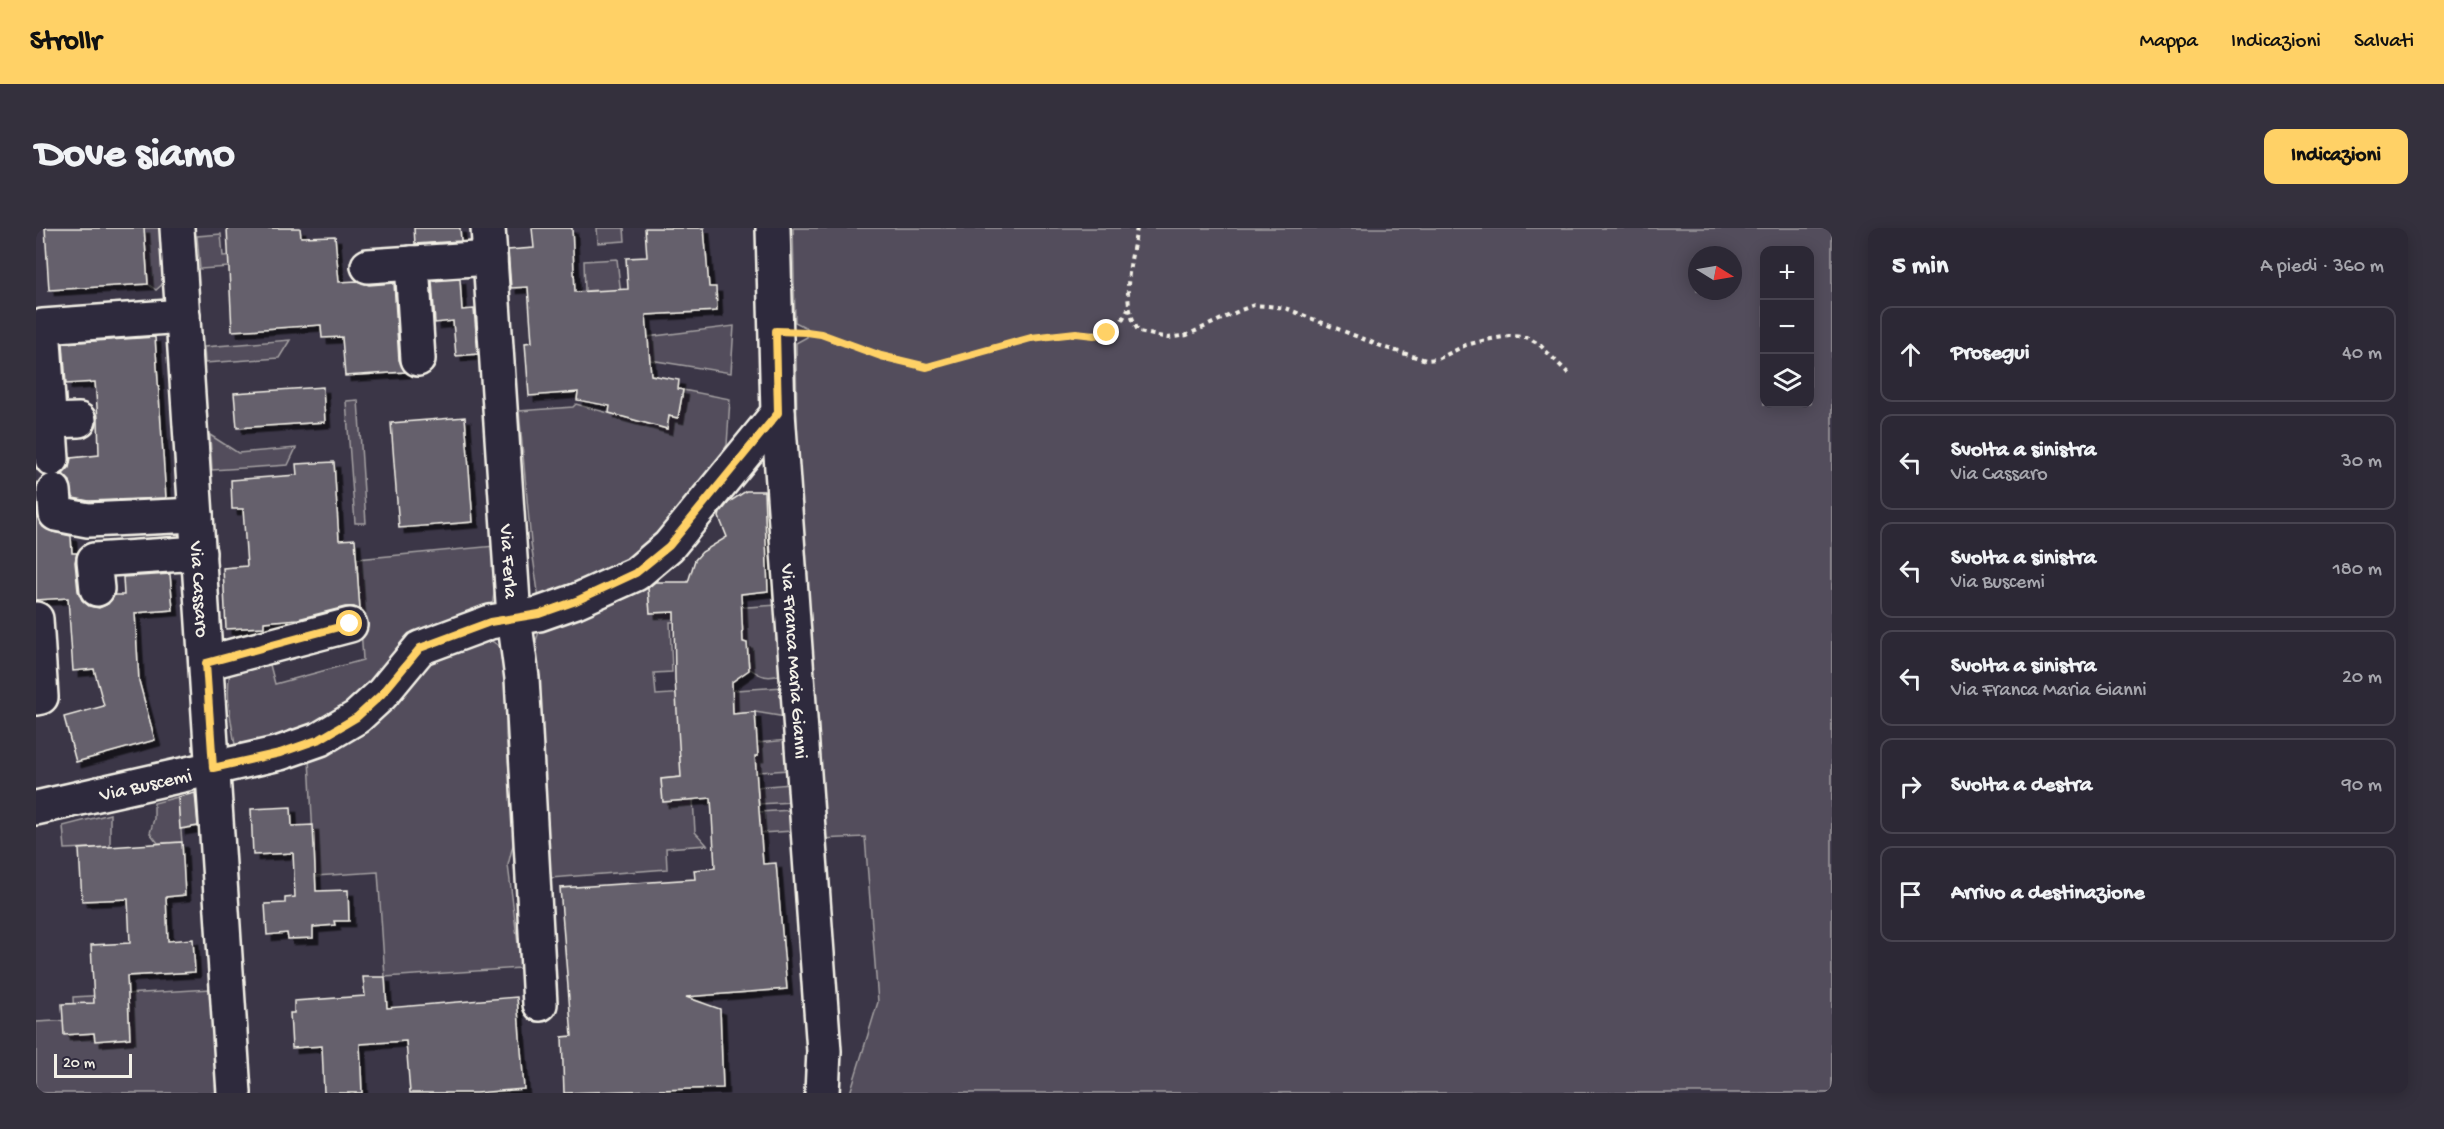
<!DOCTYPE html>
<html lang="it">
<head>
<meta charset="utf-8">
<style>
	:root { --surface:#2c2835; --page:#34303d; --text:#f1f3f6; --muted:#a6a6ad; --line:#484450; --accent:#ffd166 }
	body { margin:0; font-family:"Gochi Hand",sans-serif; background:var(--page); color:var(--text) }
	.controls { position:absolute; right:18px; top:18px; display:grid; overflow:hidden; border-radius:12px; box-shadow:0 3px 15px #0003 }
	.controls button { width:54px; height:54px; display:grid; place-items:center; padding:0; border:0; border-bottom:2px solid var(--line); background:var(--surface); color:var(--text); font:30px sans-serif }
	.compass { position:absolute; left:1652px; top:18px; width:54px; height:54px; border-radius:50%; background:var(--surface); box-shadow:0 3px 15px #0003; rotate:101deg }
	.scale { position:absolute; left:18px; bottom:15px; width:78px; box-sizing:border-box; padding-left:6px; border:3px solid #f4f1e8; border-top:0; font-size:16px; line-height:21px; white-space:nowrap; color:#f4f1e8; -webkit-text-stroke:4px #2f2a3d; paint-order:stroke }
	.stop { position:absolute; width:18px; height:18px; margin:-14px; border:4px solid #ffd166; border-radius:50%; background:#fff }
	.stop.end { background:#ffd166; border-color:#fff; box-shadow:0 2px 6px #0008 }
	.list { margin:0; padding:0; list-style:none }
	h2 { display:flex; justify-content:space-between; align-items:center; height:78px; margin:0; padding:0 24px; font-size:26px }
	h2 small { font-size:20px; font-weight:400; color:var(--muted) }
	.list li { display:grid; grid-template-columns:39px 1fr auto; gap:18px; align-items:center; box-sizing:border-box; height:96px; margin:0 12px 12px; padding:0 12px; border:2px solid var(--line); border-radius:12px }
	.list b { display:block; font-size:22px; white-space:nowrap }
	.list p { margin:0; font-size:20px; white-space:nowrap; color:var(--muted) }
	.list em { font-size:20px; font-style:normal; color:var(--muted) }
	.icon { flex:none; width:33px; height:33px; fill:none; stroke:currentColor; stroke-width:2; stroke-linecap:round; stroke-linejoin:round }
	.map { position:relative; flex:none; width:1796px; height:865px; overflow:hidden; border-radius:12px }
	header { display:flex; align-items:center; gap:36px; box-sizing:border-box; height:84px; padding:0 30px; background:var(--accent); color:#111 }
	header strong { font-size:28px }
	nav { display:flex; gap:33px; margin-inline-start:auto; font-size:21px }
	.intro { display:flex; align-items:center; justify-content:space-between; box-sizing:border-box; height:144px; padding:0 36px }
	h1 { margin:0; font-size:42px }
	.button { padding:15px 27px; border-radius:12px; background:var(--accent); color:#111; font-size:21px; font-weight:700 }
	main { display:flex; gap:36px; padding:0 36px }
	aside { flex:1; background:var(--surface); border-radius:12px; box-shadow:0 3px 15px #0003 }
	.map>svg:first-child { display:block }
	.green { fill:#534e5c; stroke:#a4a0a2; stroke-width:1.5; fill-rule:evenodd }
	.building { fill:#65616c; stroke:#f4f1e8; stroke-width:1.5; filter:url(#shadow) }
	.lines { fill:none; stroke-linecap:round; stroke-linejoin:round }
	.minor-casing { stroke:#f4f1e8; stroke-width:38 }
	.path { stroke:#f4f1e8; stroke-width:4; stroke-dasharray:4.5 4.5; stroke-linecap:butt }
	.minor { stroke:#2f2a3d; stroke-width:33 }
	.route { stroke:#ffd166; stroke-width:8 }
	.labels { text-anchor:middle; stroke-width:6; stroke-linejoin:round; paint-order:stroke }
	.street-label { font-size:20px; fill:#f4f1e8; stroke:#2f2a3d }
</style>
</head>
<body>
<header>
<strong>Strollr</strong>
<nav><a>Mappa</a><a>Indicazioni</a><a>Salvati</a></nav>
</header>
<div class="intro"><h1>Dove siamo</h1><a class="button">Indicazioni</a></div>
<main>
<div class="map">
<svg width="1796" height="865" viewBox="0 0 1796 865">
	<defs>
		<filter id="shadow"><feDropShadow dx="5.5" dy="5.5" stdDeviation="0" flood-color="#0009"/></filter>
	</defs>
	<rect width="100%" height="100%" fill="#3b3647"/>
	<filter id="ink" filterUnits="userSpaceOnUse"><feTurbulence type="fractalNoise" baseFrequency=".0167" numOctaves="2"/><feDisplacementMap in="SourceGraphic" scale="12" xChannelSelector="R" yChannelSelector="G"/><feConvolveMatrix kernelMatrix="1 2 1 2 8 2 1 2 1" color-interpolation-filters="sRGB"/></filter>
	<g filter="url(#ink)">
		<!-- green -->
		<g class="green">
			<path d="M108,0H125L129,54L120,62L112,56Z"/>
			<path d="M561,0H588L589,13L562,15Z"/>
			<path d="M757,0H1796V865H814L842,774L829,609L784,611L761,206L760,115L771,109V100L759,94ZM1728,22H1774V176H1728ZM1661,27H1697V63H1661Z"/>
			<path d="M185,6L187,28L265,22L266,34L164,41L161,8Z"/>
			<path d="M581,31L585,67L562,68L561,62L549,63L548,33Z"/>
			<path d="M698,98L695,145L614,132L611,109Z"/>
			<path d="M254,112L243,130L169,135L168,119Z"/>
			<path d="M647,162L694,171L691,217L666,260L628,307L588,337L503,371L495,315L483,183L537,179L540,176L631,201L633,188L642,190Z"/>
			<path d="M322,172L330,295H319L310,173Z"/>
			<path d="M174,207L202,225L260,220L252,237L176,242Z"/>
			<path d="M459,318L461,345L456,379L295,490L200,523C196,497 189,470 194,444L233,433L239,456L327,432L321,331Z"/>
			<path d="M612,354L614,385L742,377L747,446C732,451 725,449 713,440L711,415L707,414L705,392L634,394L636,444L618,445L620,467L748,459L750,489L719,484L697,486V481L645,549L625,551L627,574L657,571L659,604L671,617L630,620L631,641L514,650L507,648L496,424L504,401Z"/>
			<path d="M450,409L470,423V507L479,609L472,637L485,740L349,749L342,644L279,648L273,531L406,421Z"/>
			<path d="M752,512L753,542L680,547L679,531L722,528L721,515Z"/>
			<path d="M754,556L756,574L723,576L721,559Z"/>
			<path d="M142,569L146,614L122,615L114,605L118,591V575Z"/>
			<path d="M756,582L757,603L725,605L723,584Z"/>
			<path d="M74,586V619L29,621L27,598Z"/>
			<path d="M175,761L182,865H0V794L38,792L37,769Z"/>
		</g>
		<!-- building -->
		<g class="building">
			<path d="M9,0H108L112,56L13,62Z"/>
			<path d="M191,0H264L265,9L299,8L303,54L321,53L333,57L358,55L363,132L369,144L309,148L306,109L286,110L285,97L196,103Z"/>
			<path d="M378,0H424L425,13L379,16Z"/>
			<path d="M496,0H536L539,64L592,61L590,30L611,29L609,0H668L673,59H680L681,83L610,87L615,147L643,152L642,161L647,162L642,190L633,188L631,201L573,185L574,178L541,172L542,164L493,168L489,115L496,114L492,59L475,60L472,22L498,20Z"/>
			<path d="M424,51L426,82L438,81L442,126L420,128L417,93L399,95L396,53Z"/>
			<path d="M119,109L130,270L53,273L37,270L34,253L27,246L33,240L35,230L63,227L62,191L59,154L30,156L27,115Z"/>
			<path d="M287,159L289,194L201,200L198,165Z"/>
			<path d="M429,189L437,294L363,300L355,195Z"/>
			<path d="M298,234L303,312L319,311L324,382L318,379H309L262,391L228,394V399L190,401L187,340L211,338L207,281H196L195,252L261,247L260,236Z"/>
			<path d="M710,263H728L732,363L705,366L707,414L711,415L713,442L696,454L697,486L719,484L722,528H719L727,636L740,635L751,761L650,769L684,781L687,860L528,865L526,809L536,808L524,660L659,651L658,642L679,640L675,570L627,574L625,551L645,549L639,451L638,384L614,385L612,360L619,354H652L659,332L666,324L691,309L683,289L684,285L693,274Z"/>
			<path d="M0,272L1,288L7,299L17,304L35,308L36,325H41L39,334L42,363L46,372L53,378L63,380L72,376L78,367H88L87,349L134,346L137,382L99,385L103,453L119,512L40,534L28,489L68,478L58,441L37,443L32,370L0,372Z"/>
			<path d="M159,565L162,598L144,601L142,569Z"/>
			<path d="M255,579L256,598L277,597L280,663L312,662L313,693H298L299,697L277,699V710L252,711L251,705L231,707L229,676L249,675V670L259,669L257,625L217,627L215,581Z"/>
			<path d="M146,614L149,667L130,669L132,713L157,711L159,744L91,748L94,810L59,813L58,805L28,807L26,776L58,775L55,717L94,715L92,671L46,673L43,621Z"/>
			<path d="M327,749H349L351,780L481,769L488,861L440,865H374L370,813L324,816L326,865H288L286,818L256,820L254,785H258V773L329,768Z"/>
		</g>
		<g class="lines">
			<defs>
				<g id="minor">
					<path id="s1" d="M141,0L198,865"/>
					<path id="s2" d="M452,0L478,389L486,450L504,776"/>
					<path id="s3" d="M737,0L742,185L788,823L786,865"/>
					<path d="M376,35L382,131"/>
					<path d="M332,38L454,30"/>
					<path d="M13,193L43,192"/>
					<path d="M16,231L7,98L147,88"/>
					<path d="M18,263L20,286L52,292L160,287"/>
					<path d="M61,361L58,332L163,325"/>
					<path d="M0,391L5,469L0,470"/>
					<path d="M170,435L314,397"/>
					<path id="s4" d="M0,580L244,525L284,511L321,489L346,466L384,420L454,394L503,386L540,373L600,346L633,318L742,185"/>
				</g>
			</defs>
			<!-- minor casing -->
			<use href="#minor" class="minor-casing"/>
			<!-- path -->
			<g class="path">
				<path d="M1101,0C1095,35 1083,72 1103,104L1132,110L1151,107L1205,82L1218,77L1231,78L1249,80L1350,120L1390,132L1402,131L1430,117L1450,112L1473,108L1490,109L1503,116L1534,147"/>
				<path d="M768,103L785,106L845,128L891,139L995,110L1040,105H1071L1085,94L1092,81"/>
			</g>
			<!-- minor -->
			<use href="#minor" class="minor"/>
		</g>
	</g>
	<g class="lines" filter="url(#ink)">
		<!-- route -->
		<path class="route" d="M314,396L170,435L177,540L244,525L284,511L321,489L346,466L384,420L454,394L503,386L540,373L600,345L633,318L742,185L740,103L771,104L785,106L845,128L891,139L995,110L1040,105L1058,107L1071,105"/>
	</g>
	<g class="labels">
		<!-- street labels -->
		<g class="street-label">
			<text dy="7" stroke="none"><textPath href="#s2" startOffset="334">Via Ferla</textPath></text>
			<text dy="7" stroke="none"><textPath href="#s1" startOffset="362">Via Cassaro</textPath></text>
			<text dy="7" stroke="none"><textPath href="#s3" startOffset="434">Via Franca Maria Gianni</textPath></text>
			<text dy="7" stroke="none"><textPath href="#s4" startOffset="112">Via Buscemi</textPath></text>
		</g>
	</g>
</svg>
<div class="controls">
<button>+</button>
<button>−</button>
<button><svg class="icon" aria-label="layers" viewBox="0 0 24 24"><path d="M12 4l9 5-9 5-9-5zM3 14l9 5 9-5"/></svg></button>
</div>
<svg class="compass" viewBox="-18 -18 36 36"><path d="M0-13l5 13h-10z" fill="#e53935"/><path d="M0 13l5-13h-10z" fill="#a6a6ad"/></svg>
<div class="scale">20 m</div>
<div class="stop" style="left:314px;top:396px"></div>
<div class="stop end" style="left:1071px;top:105px"></div>
</div>
<aside>
<h2>5 min<small>A piedi · 360 m</small></h2>
<ul class="list">
<li><svg class="icon" aria-label="ahead" viewBox="0 0 24 24"><path d="M12 20V5M6 11l6-6 6 6"/></svg><div><b>Prosegui</b></div><em>40 m</em></li>
<li><svg class="icon" aria-label="left" viewBox="0 0 24 24"><path d="M17 20v-9H6M10 6l-5 5 5 5"/></svg><div><b>Svolta a sinistra</b><p>Via Cassaro</p></div><em>30 m</em></li>
<li><svg class="icon" aria-label="left" viewBox="0 0 24 24"><path d="M17 20v-9H6M10 6l-5 5 5 5"/></svg><div><b>Svolta a sinistra</b><p>Via Buscemi</p></div><em>180 m</em></li>
<li><svg class="icon" aria-label="left" viewBox="0 0 24 24"><path d="M17 20v-9H6M10 6l-5 5 5 5"/></svg><div><b>Svolta a sinistra</b><p>Via Franca Maria Gianni</p></div><em>20 m</em></li>
<li><svg class="icon" aria-label="right" viewBox="0 0 24 24"><path d="M7 20v-9h11M14 6l5 5-5 5"/></svg><div><b>Svolta a destra</b></div><em>90 m</em></li>
<li><svg class="icon" aria-label="arrive" viewBox="0 0 24 24"><path d="M6 21V4h12l-3 4 3 4H6"/></svg><div><b>Arrivo a destinazione</b></div></li>
</ul>
</aside>
</main>
</body>
</html>
